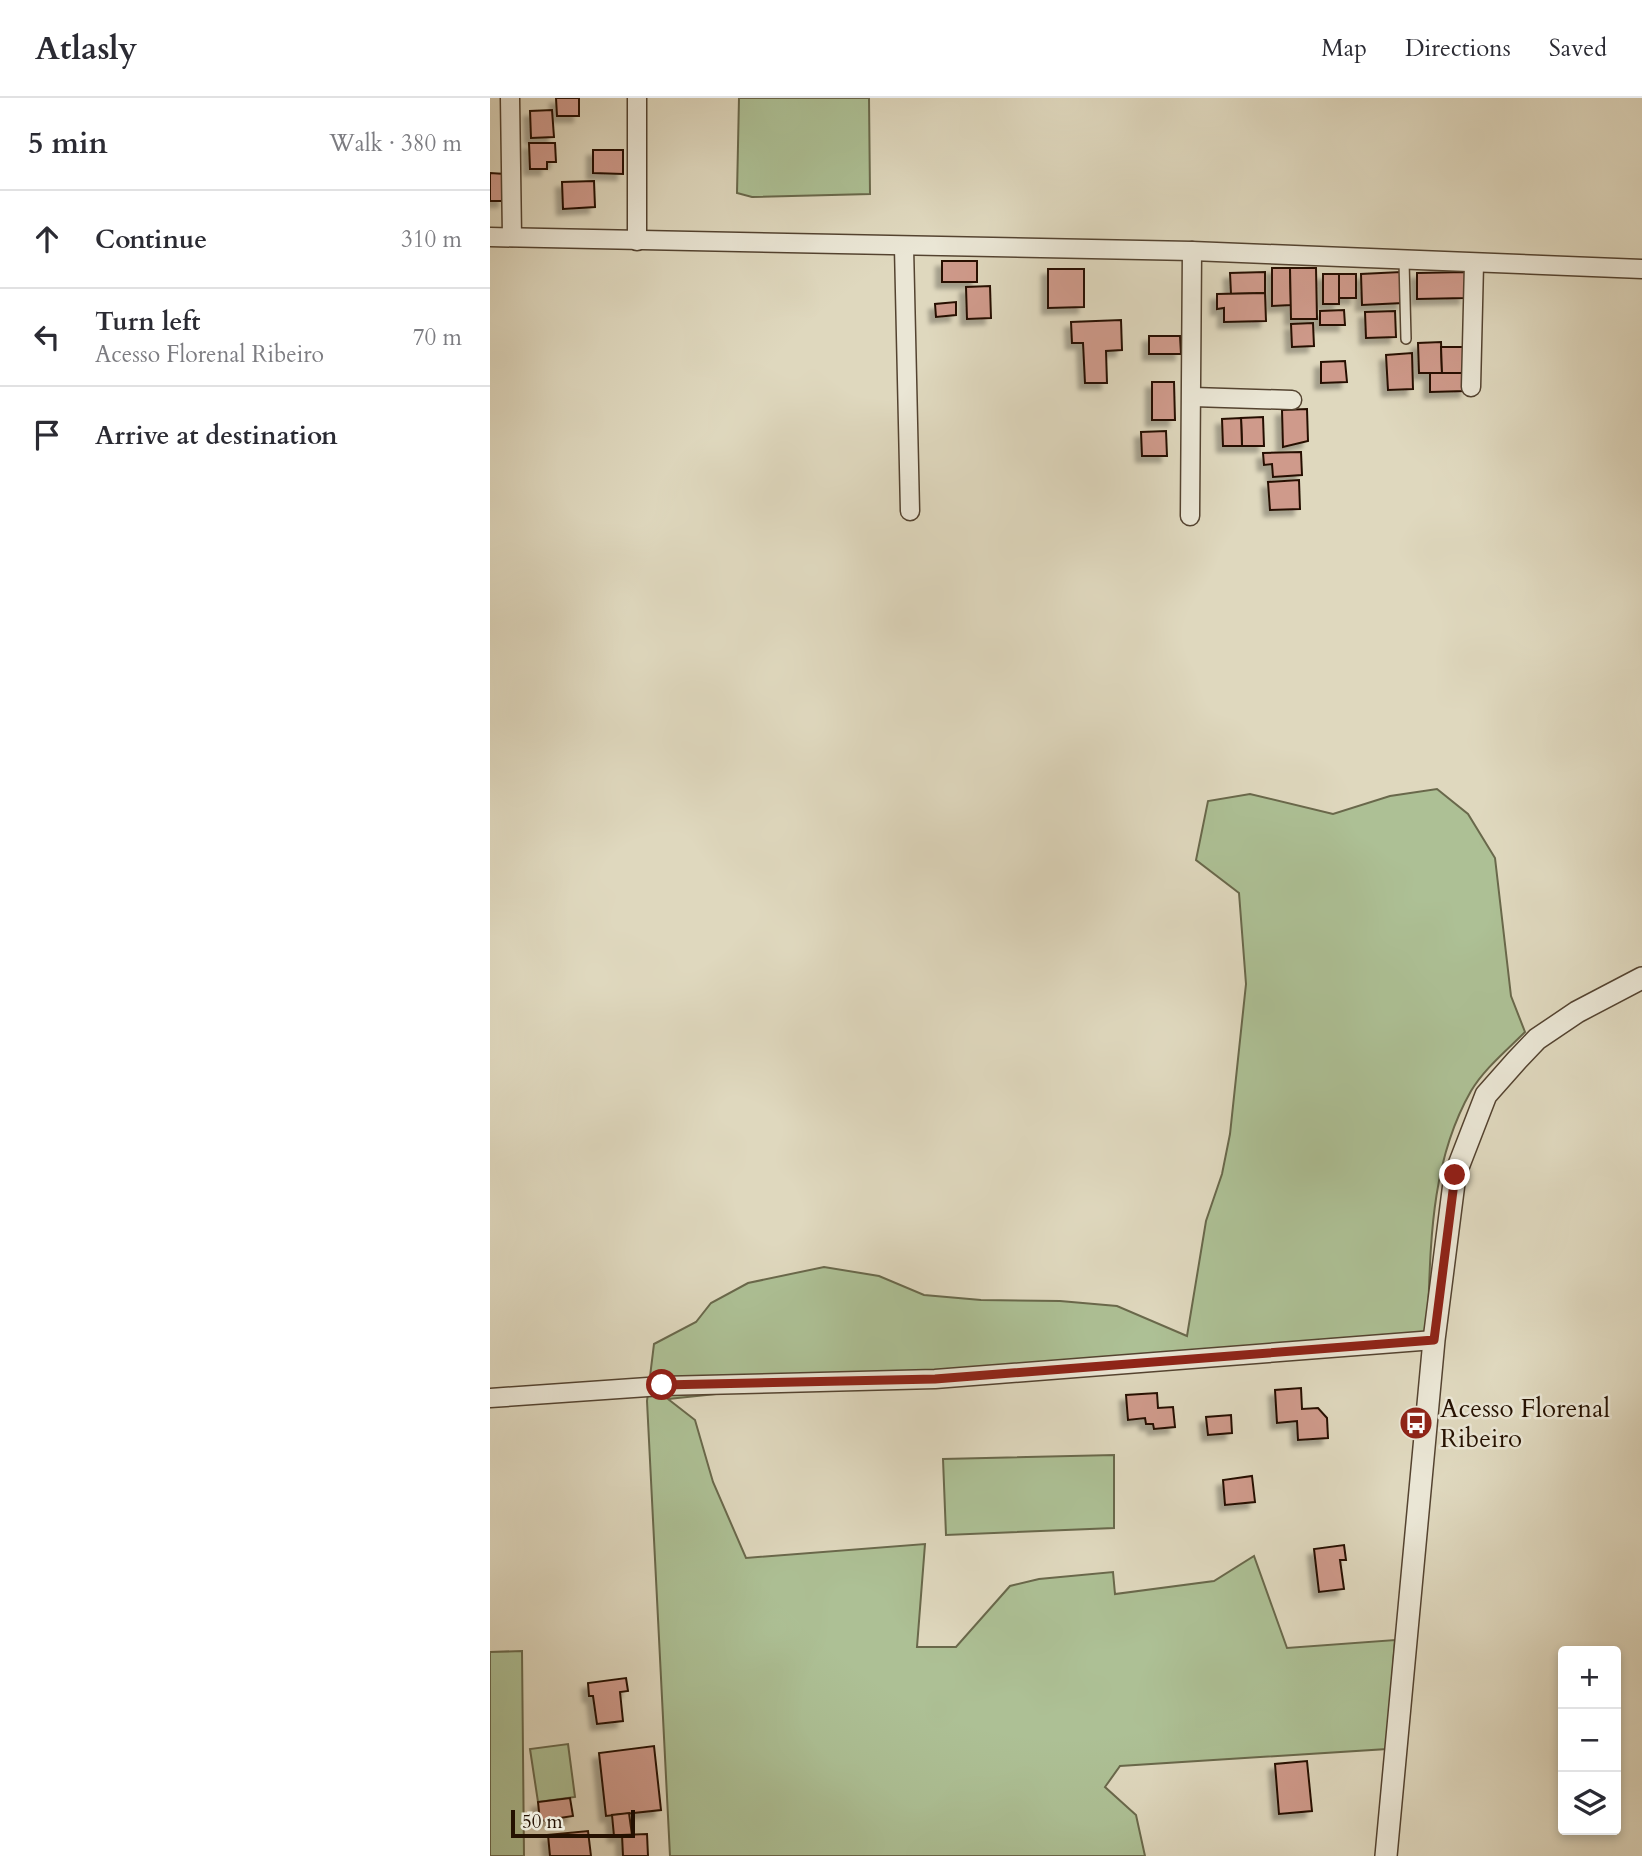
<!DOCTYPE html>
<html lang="en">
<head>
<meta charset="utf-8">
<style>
	:root { --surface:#fff; --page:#f2f2f3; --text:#2b2b33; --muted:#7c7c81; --line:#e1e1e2 }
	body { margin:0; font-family:Cardo,serif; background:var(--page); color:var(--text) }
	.controls { position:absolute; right:21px; bottom:21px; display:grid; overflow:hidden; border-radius:7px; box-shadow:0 4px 10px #0003 }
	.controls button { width:63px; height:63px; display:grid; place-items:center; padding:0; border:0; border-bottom:2px solid var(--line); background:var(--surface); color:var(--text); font:35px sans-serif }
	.scale { position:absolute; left:21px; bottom:18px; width:124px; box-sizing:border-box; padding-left:7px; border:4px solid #251101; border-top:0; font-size:19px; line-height:24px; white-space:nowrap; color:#251101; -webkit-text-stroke:5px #eae6d5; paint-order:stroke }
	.stop { position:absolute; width:21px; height:21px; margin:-16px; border:5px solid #8f2418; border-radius:50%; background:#fff }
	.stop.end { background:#8f2418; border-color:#fff; box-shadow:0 2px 7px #0008 }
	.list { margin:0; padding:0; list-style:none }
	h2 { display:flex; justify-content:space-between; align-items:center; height:91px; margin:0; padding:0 28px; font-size:30px }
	h2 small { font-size:23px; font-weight:400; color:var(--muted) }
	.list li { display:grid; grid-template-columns:46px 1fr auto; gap:21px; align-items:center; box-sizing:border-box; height:98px; padding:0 28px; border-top:2px solid var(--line) }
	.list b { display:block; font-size:26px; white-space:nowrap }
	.list p { margin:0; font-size:23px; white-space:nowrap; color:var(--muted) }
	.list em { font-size:23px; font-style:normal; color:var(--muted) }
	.icon { flex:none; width:38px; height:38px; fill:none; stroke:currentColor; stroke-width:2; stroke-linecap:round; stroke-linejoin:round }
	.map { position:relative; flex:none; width:1152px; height:1758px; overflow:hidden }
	header { display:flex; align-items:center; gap:42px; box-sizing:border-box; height:98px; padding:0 35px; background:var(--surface); border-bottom:2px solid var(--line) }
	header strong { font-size:33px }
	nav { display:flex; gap:38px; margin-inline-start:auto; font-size:24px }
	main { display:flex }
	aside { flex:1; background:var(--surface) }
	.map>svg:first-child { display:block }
	.green { fill:#adc095; stroke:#69684b; stroke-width:2 }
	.building { fill:#cf9a8b; stroke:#251101; stroke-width:2; filter:url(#shadow) }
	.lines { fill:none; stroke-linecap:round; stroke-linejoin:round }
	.service-casing { stroke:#544330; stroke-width:12 }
	.minor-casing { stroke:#544330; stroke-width:21 }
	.tertiary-casing { stroke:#544330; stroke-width:24 }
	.service { stroke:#eae6d5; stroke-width:9 }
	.minor { stroke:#eae6d5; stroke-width:18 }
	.tertiary { stroke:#eae6d5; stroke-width:21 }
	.route { stroke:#8f2418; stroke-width:9 }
	.labels { text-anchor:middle; stroke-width:5; stroke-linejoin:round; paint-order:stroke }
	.poi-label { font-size:26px; fill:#251101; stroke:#eae6d5; text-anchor:start }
</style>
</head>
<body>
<header>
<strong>Atlasly</strong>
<nav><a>Map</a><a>Directions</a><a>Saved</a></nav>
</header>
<main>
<aside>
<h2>5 min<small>Walk · 380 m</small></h2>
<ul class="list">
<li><svg class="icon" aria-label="ahead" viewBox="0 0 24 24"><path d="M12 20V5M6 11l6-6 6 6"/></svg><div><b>Continue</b></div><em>310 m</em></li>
<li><svg class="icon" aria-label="left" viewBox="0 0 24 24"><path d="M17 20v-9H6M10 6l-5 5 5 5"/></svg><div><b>Turn left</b><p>Acesso Florenal Ribeiro</p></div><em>70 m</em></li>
<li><svg class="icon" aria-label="arrive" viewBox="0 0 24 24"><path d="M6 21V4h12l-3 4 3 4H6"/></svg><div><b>Arrive at destination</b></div></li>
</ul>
</aside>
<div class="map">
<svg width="1152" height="1758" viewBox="0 0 1152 1758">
	<defs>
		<filter id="shadow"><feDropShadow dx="-6" dy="6" stdDeviation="2" flood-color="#0004"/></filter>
	</defs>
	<rect width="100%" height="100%" fill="#dfd8be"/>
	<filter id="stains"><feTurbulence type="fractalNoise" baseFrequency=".00286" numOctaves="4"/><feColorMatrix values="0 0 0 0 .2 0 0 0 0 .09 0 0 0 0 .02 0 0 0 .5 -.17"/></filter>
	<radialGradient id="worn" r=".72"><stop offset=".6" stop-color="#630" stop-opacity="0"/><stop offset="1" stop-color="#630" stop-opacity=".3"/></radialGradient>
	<!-- green -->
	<g class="green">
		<path d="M249,0H379L380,96L262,99L247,95Z"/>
		<path d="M947,691L978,716L1005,760L1021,898L1035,934C1017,952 994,971 981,993C937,1070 941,1159 937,1244L450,1273L178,1301L205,1322L223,1384L256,1460L435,1446L427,1549H466L520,1488L549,1481L623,1474L625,1496L724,1483L764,1458L797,1550L905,1542L897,1651L630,1668L615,1689L646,1717L655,1758H180L157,1303L164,1246L206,1224L221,1205L258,1185L334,1169L389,1178L434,1197L491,1202L570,1203L627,1208L697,1238L716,1123L732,1076L740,1036L756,886L749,795L706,762L718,703L760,696L843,716L900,698Z"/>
		<path d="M624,1357V1430L456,1437L453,1361Z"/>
		<path d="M32,1553L34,1758H0V1554Z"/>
		<path d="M78,1646L85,1699L48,1704L40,1651Z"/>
	</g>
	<!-- building -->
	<g class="building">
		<path d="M66,0H89V18H67Z"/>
		<path d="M62,12L64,39L41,40L40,13Z"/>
		<path d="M39,45H65L66,64H57V71H40Z"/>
		<path d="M103,52H133V76L103,75Z"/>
		<path d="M0,75L15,76L14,103H0Z"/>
		<path d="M104,83L105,109L73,111L72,84Z"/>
		<rect x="452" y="163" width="35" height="21"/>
		<path d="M782,170H800L801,207L782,208Z"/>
		<path d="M800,170H826L827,221H801Z"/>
		<path d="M558,171H594V209L558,210Z"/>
		<path d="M775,174V195L741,196L740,175Z"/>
		<path d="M911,174L913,205L872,207L871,176Z"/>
		<path d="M975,174V200L927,201V175Z"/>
		<rect x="833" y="176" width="16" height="30"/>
		<rect x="849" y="176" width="17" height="24"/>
		<path d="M500,188L501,220L477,221L476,189Z"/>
		<path d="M775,195L776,223L734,224V210L727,211V196Z"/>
		<path d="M466,204V217L446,219L445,206Z"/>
		<path d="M854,212L855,227H830V213Z"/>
		<path d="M905,213L906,239L876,240L875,214Z"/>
		<path d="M631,222L632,252L616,253L617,285H595L593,245H582L581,224Z"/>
		<path d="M823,225L824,248L802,249L801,226Z"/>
		<path d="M659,238H690L691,256H659Z"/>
		<path d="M951,244L952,275H929L928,245Z"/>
		<path d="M951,249H974L975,275H952Z"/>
		<path d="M922,255L923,291L898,292L896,257Z"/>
		<path d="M855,263L857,284L831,285V264Z"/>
		<path d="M940,275H975L976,293L940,294Z"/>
		<path d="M662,284H684L685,322H662Z"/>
		<path d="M817,311L818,343L793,349L792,312Z"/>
		<path d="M773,319L774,348H752L751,320Z"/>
		<path d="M751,320L752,348H733L732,321Z"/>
		<path d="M676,333L677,358H652L651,334Z"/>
		<path d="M811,354L812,377L783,379L782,366L774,367L773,355Z"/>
		<path d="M809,382L810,411L780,412L778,384Z"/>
		<path d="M811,1290L812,1311L828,1310L837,1320L838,1340L808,1342L807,1323L787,1325L785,1292Z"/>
		<path d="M667,1295L668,1310L683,1309L685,1329L664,1331L663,1326H656L655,1320L638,1322L636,1297Z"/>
		<path d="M741,1317L742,1335L718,1337L716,1319Z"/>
		<path d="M762,1378L765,1404L735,1407L733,1382Z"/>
		<path d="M854,1447L856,1462H850L854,1491L829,1494L824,1451Z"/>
		<path d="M136,1580L138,1593L130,1594L133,1623L107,1626L103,1598H99L98,1585Z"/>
		<path d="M164,1648L171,1712L116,1718L109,1655Z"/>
		<path d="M817,1663L822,1713L789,1716L785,1666Z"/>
		<path d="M80,1700L83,1718L50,1723L48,1704Z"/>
		<path d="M139,1715L142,1737L124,1738L122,1717Z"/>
		<path d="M98,1733L101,1758H60L58,1737Z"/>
		<path d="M157,1736L158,1758H133L132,1737Z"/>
	</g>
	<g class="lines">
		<defs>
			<path id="service" d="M914,163L916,241"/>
			<g id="minor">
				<path d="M20,0L22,139"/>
				<path d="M0,139L702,153L1152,171"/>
				<path d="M147,143V0"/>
				<path d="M414,149L420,413"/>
				<path d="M981,289L984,166"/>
				<path d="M703,299L802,302"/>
				<path d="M700,418L702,153"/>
				<path d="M0,1300L172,1288L445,1281L944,1242"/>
			</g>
			<path id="tertiary" d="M896,1758L944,1242L965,1077L996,997L1027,962L1047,941L1087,914L1152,880"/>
		</defs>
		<!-- service casing -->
		<use href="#service" class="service-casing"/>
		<!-- minor casing -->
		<use href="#minor" class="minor-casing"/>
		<!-- tertiary casing -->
		<use href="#tertiary" class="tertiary-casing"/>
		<!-- service -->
		<use href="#service" class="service"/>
		<!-- minor -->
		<use href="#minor" class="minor"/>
		<!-- tertiary -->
		<use href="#tertiary" class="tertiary"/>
	</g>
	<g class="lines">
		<!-- route -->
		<path class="route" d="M172,1287L445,1281L944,1242L965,1077"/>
	</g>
	<!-- icons -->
	<defs>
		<symbol id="bus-disc" viewBox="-11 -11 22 22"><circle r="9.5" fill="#8f2418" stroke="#eae6d5"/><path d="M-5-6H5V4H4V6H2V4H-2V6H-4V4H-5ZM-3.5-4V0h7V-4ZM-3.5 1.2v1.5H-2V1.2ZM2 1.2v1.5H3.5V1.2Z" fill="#fff"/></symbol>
	</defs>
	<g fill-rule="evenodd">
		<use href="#bus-disc" x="907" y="1306" width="38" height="38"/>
	</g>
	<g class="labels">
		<!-- poi labels -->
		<g class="poi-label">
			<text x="950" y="1319">Acesso Florenal<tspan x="950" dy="30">Ribeiro</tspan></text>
		</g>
	</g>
	<rect width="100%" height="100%" filter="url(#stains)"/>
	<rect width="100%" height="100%" fill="url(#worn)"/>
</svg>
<div class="controls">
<button>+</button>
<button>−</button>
<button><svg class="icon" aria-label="layers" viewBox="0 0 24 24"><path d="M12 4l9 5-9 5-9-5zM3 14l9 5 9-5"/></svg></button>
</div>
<div class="scale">50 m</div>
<div class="stop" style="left:172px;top:1287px"></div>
<div class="stop end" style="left:965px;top:1077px"></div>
</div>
</main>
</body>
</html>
